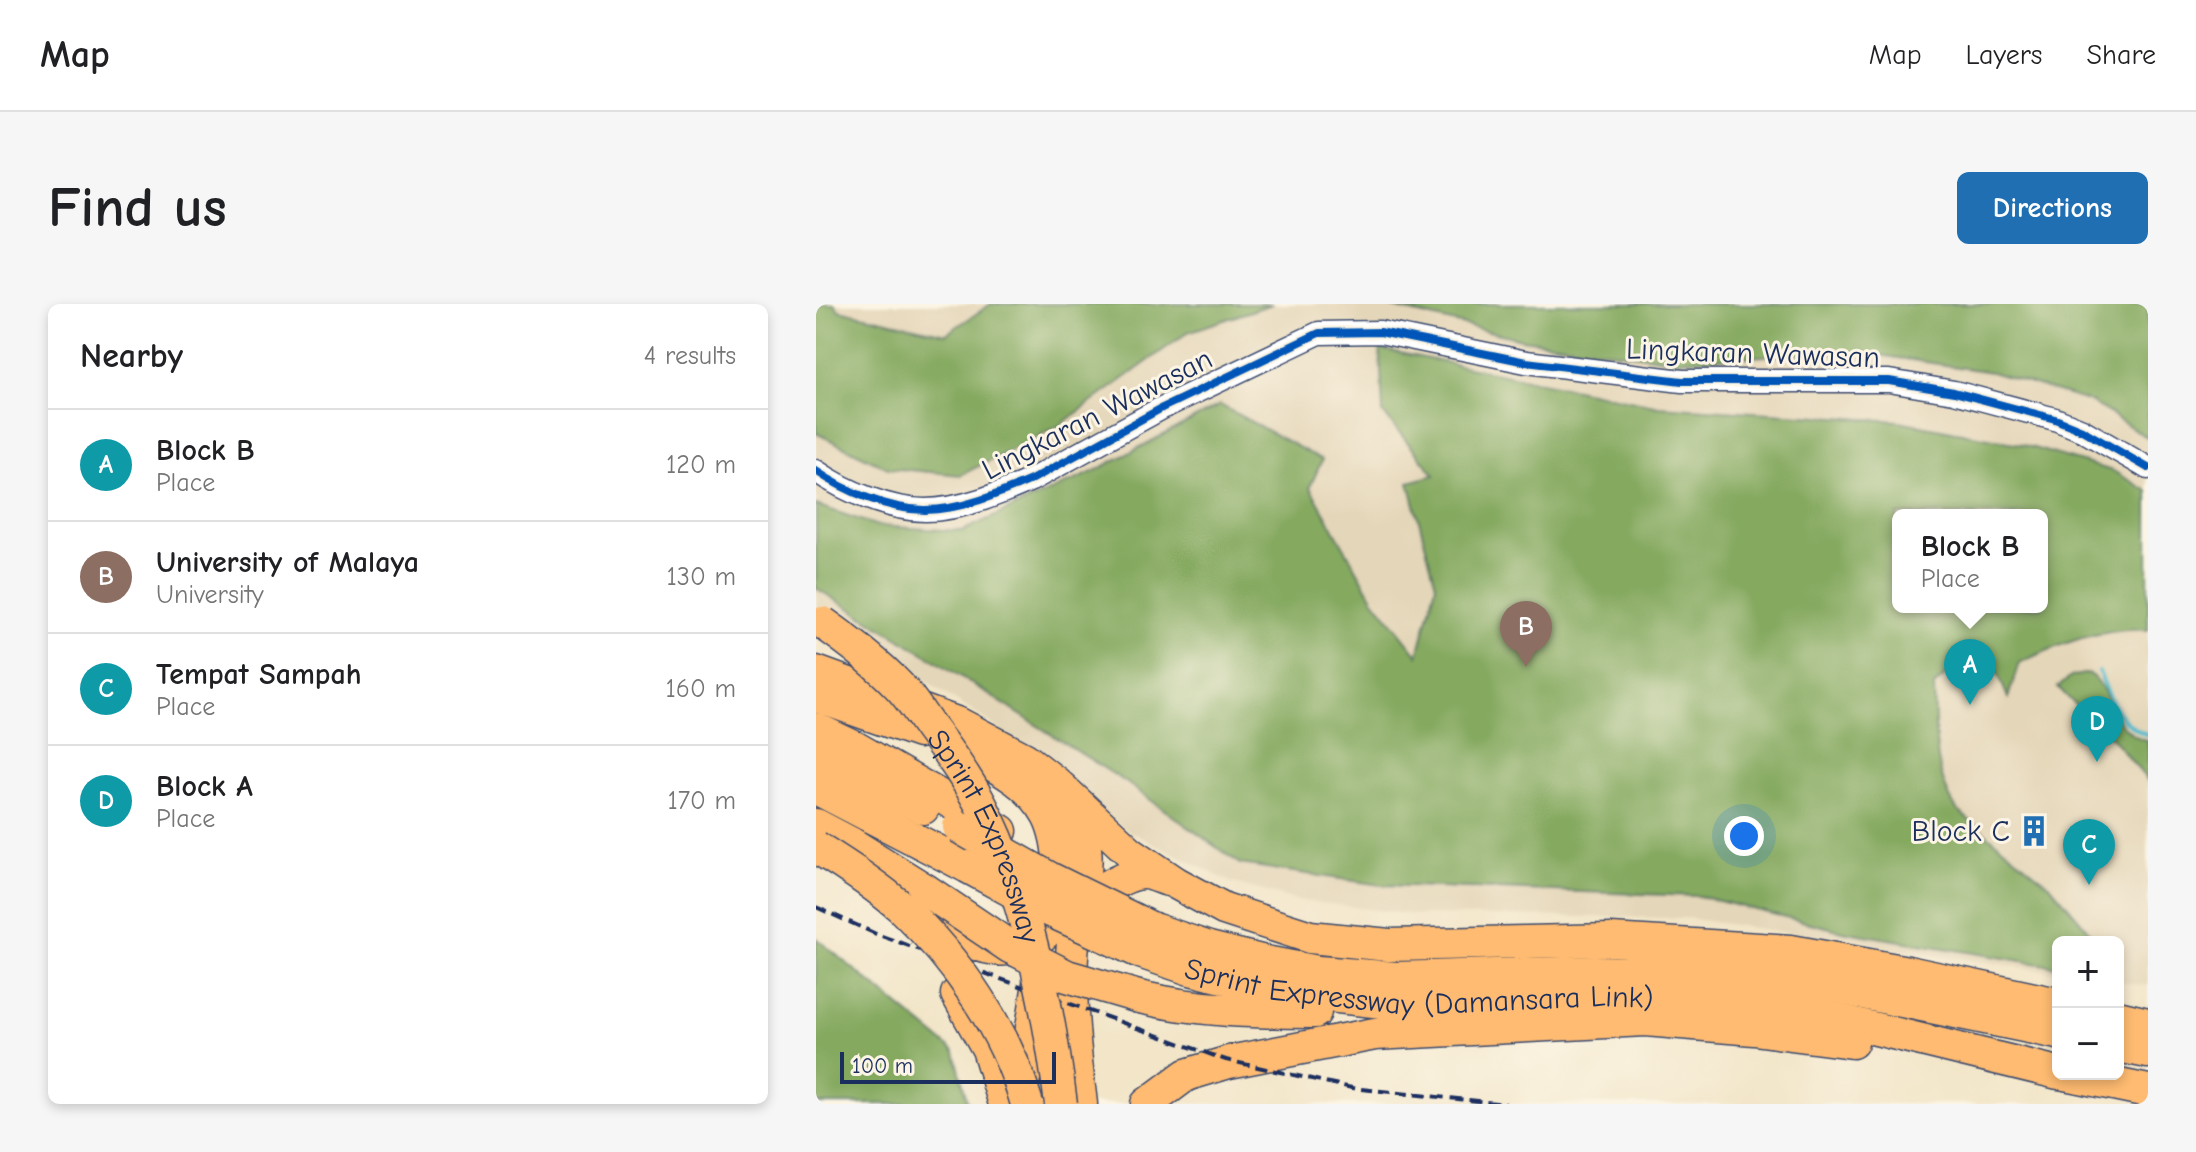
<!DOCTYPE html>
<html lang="en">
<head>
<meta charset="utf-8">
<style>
	:root { --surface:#fff; --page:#f6f6f6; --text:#202124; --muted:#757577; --line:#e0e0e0; --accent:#1f6fb2 }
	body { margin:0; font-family:"Comic Neue",sans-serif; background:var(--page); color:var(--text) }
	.controls { position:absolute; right:24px; bottom:24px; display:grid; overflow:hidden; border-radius:12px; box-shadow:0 4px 12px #0003 }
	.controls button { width:72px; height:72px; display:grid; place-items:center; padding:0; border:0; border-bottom:2px solid var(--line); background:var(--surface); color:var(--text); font:40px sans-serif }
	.scale { position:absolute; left:24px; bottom:20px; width:216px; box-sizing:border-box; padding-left:8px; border:4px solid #1b2f5e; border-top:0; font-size:22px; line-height:28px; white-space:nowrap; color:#1b2f5e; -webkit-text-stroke:6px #fcf5e5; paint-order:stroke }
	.you { position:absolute; left:928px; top:532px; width:28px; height:28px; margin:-20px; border:6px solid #fff; border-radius:50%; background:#1a73e8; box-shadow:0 0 0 12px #1a73e833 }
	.badge { display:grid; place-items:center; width:52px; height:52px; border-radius:50%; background:var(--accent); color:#fff; font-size:26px; font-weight:700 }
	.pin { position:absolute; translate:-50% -66px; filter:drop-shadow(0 2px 4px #0008) }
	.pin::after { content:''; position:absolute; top:42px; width:28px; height:24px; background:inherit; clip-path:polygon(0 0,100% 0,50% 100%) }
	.popup { position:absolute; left:1076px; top:205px; width:156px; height:104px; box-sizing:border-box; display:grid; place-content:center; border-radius:12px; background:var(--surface); filter:drop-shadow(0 2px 6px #0005); font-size:26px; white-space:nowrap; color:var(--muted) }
	.popup b { font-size:30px; color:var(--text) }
	.popup::after { content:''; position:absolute; left:50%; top:100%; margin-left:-16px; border:16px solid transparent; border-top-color:var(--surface) }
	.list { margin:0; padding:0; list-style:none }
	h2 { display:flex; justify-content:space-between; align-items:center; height:104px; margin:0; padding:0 32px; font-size:34px }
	h2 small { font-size:26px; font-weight:400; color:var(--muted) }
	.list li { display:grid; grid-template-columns:52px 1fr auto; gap:24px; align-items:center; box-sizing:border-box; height:112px; padding:0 32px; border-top:2px solid var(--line) }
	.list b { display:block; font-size:30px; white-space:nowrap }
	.list p { margin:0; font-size:26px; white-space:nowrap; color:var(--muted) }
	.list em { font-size:26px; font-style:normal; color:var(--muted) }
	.map { position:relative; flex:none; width:1332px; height:800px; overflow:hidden; border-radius:12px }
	header { display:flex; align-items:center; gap:48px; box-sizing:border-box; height:112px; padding:0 40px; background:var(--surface); border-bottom:2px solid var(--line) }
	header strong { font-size:38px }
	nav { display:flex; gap:44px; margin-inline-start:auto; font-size:28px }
	.intro { display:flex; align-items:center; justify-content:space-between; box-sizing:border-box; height:192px; padding:0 48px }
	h1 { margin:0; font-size:56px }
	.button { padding:20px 36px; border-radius:12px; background:var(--accent); color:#fff; font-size:28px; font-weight:700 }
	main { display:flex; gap:48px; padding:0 48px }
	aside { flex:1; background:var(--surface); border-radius:12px; box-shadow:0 4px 12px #0003 }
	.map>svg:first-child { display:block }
	.built { fill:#e4d6b8; fill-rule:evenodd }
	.forest { fill:#84a95e; stroke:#506c5e; stroke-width:2; fill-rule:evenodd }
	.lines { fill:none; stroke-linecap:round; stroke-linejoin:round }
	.stream { stroke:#52bcce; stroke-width:4 }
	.tertiary-casing { stroke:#3b4a6e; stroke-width:25 }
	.motorway-casing { stroke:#3b4a6e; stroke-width:35 }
	.tertiary { stroke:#fff; stroke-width:22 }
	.motorway { stroke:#febb71; stroke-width:32 }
	.rail { stroke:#1b2f5e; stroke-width:4; stroke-dasharray:12 6; stroke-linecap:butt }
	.motorway-bridge-casing { stroke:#3b4a6e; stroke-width:35; stroke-linecap:butt }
	.motorway-bridge { stroke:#febb71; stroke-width:32 }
	.cycleway-casing { stroke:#fcf5e5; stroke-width:13 }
	.cycleway { stroke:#0057b8; stroke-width:8 }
	.labels { text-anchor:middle; stroke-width:6; stroke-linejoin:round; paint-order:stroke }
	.street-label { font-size:30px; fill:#1b2f5e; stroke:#fcf5e5 }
	.poi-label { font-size:30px; fill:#1b2f5e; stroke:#fcf5e5; text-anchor:end }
</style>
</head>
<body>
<header>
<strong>Map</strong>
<nav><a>Map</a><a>Layers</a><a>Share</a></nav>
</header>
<div class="intro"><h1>Find us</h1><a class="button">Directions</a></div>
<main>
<aside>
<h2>Nearby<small>4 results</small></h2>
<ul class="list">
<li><span class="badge" style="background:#0f9aa8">A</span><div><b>Block B</b><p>Place</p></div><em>120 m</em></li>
<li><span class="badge" style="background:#8d6e63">B</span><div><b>University of Malaya</b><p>University</p></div><em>130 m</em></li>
<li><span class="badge" style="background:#0f9aa8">C</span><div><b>Tempat Sampah</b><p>Place</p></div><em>160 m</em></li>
<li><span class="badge" style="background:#0f9aa8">D</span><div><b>Block A</b><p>Place</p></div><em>170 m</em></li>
</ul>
</aside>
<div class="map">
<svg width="1332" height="800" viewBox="0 0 1332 800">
	<rect width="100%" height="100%" fill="#fcf5e5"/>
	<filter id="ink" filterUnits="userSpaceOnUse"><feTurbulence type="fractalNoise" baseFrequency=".0125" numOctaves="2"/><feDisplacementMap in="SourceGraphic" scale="16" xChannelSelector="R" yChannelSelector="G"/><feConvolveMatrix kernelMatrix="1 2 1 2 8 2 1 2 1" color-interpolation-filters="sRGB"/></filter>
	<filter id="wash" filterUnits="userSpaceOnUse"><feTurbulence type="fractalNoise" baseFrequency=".006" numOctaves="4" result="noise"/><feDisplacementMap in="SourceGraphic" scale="32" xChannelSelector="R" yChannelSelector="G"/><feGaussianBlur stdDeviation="1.8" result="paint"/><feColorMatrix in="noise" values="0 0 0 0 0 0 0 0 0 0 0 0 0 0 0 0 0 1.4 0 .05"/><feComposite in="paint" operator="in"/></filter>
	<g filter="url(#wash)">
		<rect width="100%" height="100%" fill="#f2e5c8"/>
		<!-- built -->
		<path class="built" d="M0,0H1332V682L1302,678V638H1242V669L872,614L601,611L480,596L414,578L309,525L176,420L0,305ZM1082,211H1226V303H1082Z"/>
		<!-- forest -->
		<g class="forest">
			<path d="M0,0H19L23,6L130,30L175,0H456L372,28L243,122L145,171L72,164L0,129Z"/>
			<path d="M562,0H1332V134L1275,98L1175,68L1043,48L858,56L705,35Z"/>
			<path d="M564,45L843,102L1083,117L1204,140L1297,167L1332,187V326C1286,323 1244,340 1203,359L1192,394L1178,360L1132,369L1118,382C1120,426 1116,468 1141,506L1236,583L1282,638H1242V663L1031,628L882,592L565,581L424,560L311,479L111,351L0,284V201L62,222L146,227L277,168L404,101L506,156L494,183L557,294L602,351L620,281L593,178L619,171L567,109ZM1082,211H1226V303H1082Z"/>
			<path d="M1271,369C1299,384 1289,424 1332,437V477L1296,434L1284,427L1242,383L1255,373Z"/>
			<path d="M0,634L139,748L152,800H0Z"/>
		</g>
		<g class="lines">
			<!-- stream -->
			<path class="stream" d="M1283,368C1295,396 1302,420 1332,431"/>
		</g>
	</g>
	<g filter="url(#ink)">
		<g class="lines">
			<defs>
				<path id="tertiary" d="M0,167C29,187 73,206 109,206C145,206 183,190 215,176L346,104L503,29L564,28L710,58L866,77H1073L1138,88L1239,115L1266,126L1332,164"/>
				<g id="motorway">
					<path d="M0,368L143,420L209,455L240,479L314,548L360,579L408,605L494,633L573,641L795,636L975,647L1092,668L1242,700"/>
					<path d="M0,392L103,428"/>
					<path d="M0,425L38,443L185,527"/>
					<path d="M0,457L75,488L107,504"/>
					<path d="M0,484L152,563"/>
					<path d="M251,497C288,550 259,594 256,652C253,701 259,751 265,800"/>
					<path d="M0,521L36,540L108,585"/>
					<path d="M92,602C119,619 146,640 179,645C197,647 216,642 229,629C252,605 246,537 232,511C217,483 185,463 156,451"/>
					<path d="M259,612C267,595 308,569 328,569C335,569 345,574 352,576"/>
					<path d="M337,625L393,644L449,658L502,668L580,674L778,668L948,672L1008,681L1242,729"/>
					<path id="s1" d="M324,648L374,665L460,686L593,701L785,692L932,698L994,709L1242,769"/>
					<path d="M141,690L172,745L189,800"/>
					<path d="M323,693C383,707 437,708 499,708"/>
					<path d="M1302,713L1332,720"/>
					<path d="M1302,742L1332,748"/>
					<path d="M1249,770L1332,787"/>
					<path d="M205,793L224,673"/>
					<path d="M331,800L370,771L413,758L559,730L829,716L938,725L1036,738"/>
				</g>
			</defs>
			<!-- tertiary casing -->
			<use href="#tertiary" class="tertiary-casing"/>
			<!-- motorway casing -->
			<use href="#motorway" class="motorway-casing"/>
			<!-- tertiary -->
			<use href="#tertiary" class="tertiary"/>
			<!-- motorway -->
			<use href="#motorway" class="motorway"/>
			<!-- rail -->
			<path class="rail" d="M0,603L60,630L410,756L536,784L690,800"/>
			<defs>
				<g id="motorway-bridge">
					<path id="s2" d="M7,319C34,338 59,357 82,381C95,394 104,410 115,425C133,449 151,474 165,501C209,585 233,706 245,800"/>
					<path d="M143,523L233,574L337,625"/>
					<path d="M0,543C29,561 60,581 86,604C141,656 190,726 211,800"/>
					<path d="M152,563L224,602L324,648"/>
					<path d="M108,585L194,643L251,672L323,693"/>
				</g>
			</defs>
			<!-- motorway-bridge casing -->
			<use href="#motorway-bridge" class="motorway-bridge-casing"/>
			<!-- motorway-bridge -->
			<use href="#motorway-bridge" class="motorway-bridge"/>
			<defs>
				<path id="cycleway" d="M0,167C29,187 73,206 109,206C145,206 183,190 215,176L346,104L503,29L564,28L710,58L866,77H1073L1138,88L1239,115L1266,126L1332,164"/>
			</defs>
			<!-- cycleway casing -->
			<use href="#cycleway" class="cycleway-casing"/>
			<!-- cycleway -->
			<use href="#cycleway" class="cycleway"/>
		</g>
	</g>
	<!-- icons -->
	<defs>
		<symbol id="building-bare" viewBox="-9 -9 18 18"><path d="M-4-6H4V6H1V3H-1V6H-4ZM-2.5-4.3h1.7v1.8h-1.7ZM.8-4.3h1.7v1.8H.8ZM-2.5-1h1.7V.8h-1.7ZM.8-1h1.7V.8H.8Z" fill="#1f6fb2" stroke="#fcf5e5" stroke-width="2.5" paint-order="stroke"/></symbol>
	</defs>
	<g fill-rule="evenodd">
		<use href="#building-bare" x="1196" y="505" width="44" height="44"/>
	</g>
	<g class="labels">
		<!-- street labels -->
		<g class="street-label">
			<text transform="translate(937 49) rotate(2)" y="10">Lingkaran Wawasan</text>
			<text transform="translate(281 110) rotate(-27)" y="10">Lingkaran Wawasan</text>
			<text dy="10" stroke="none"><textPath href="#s2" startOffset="274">Sprint Expressway</textPath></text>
			<text dy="10" stroke="none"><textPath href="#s1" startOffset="284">Sprint Expressway (Damansara Link)</textPath></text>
		</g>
		<!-- poi labels -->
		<g class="poi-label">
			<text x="1194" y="537">Block C</text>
		</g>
	</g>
</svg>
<div class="controls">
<button>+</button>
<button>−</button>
</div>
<div class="scale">100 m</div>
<div class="you"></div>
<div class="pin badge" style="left:1154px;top:401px;background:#0f9aa8">A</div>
<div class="popup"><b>Block B</b>Place</div>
<div class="pin badge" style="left:710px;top:363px;background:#8d6e63">B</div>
<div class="pin badge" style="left:1273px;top:581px;background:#0f9aa8">C</div>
<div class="pin badge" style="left:1281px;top:458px;background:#0f9aa8">D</div>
</div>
</main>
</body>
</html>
